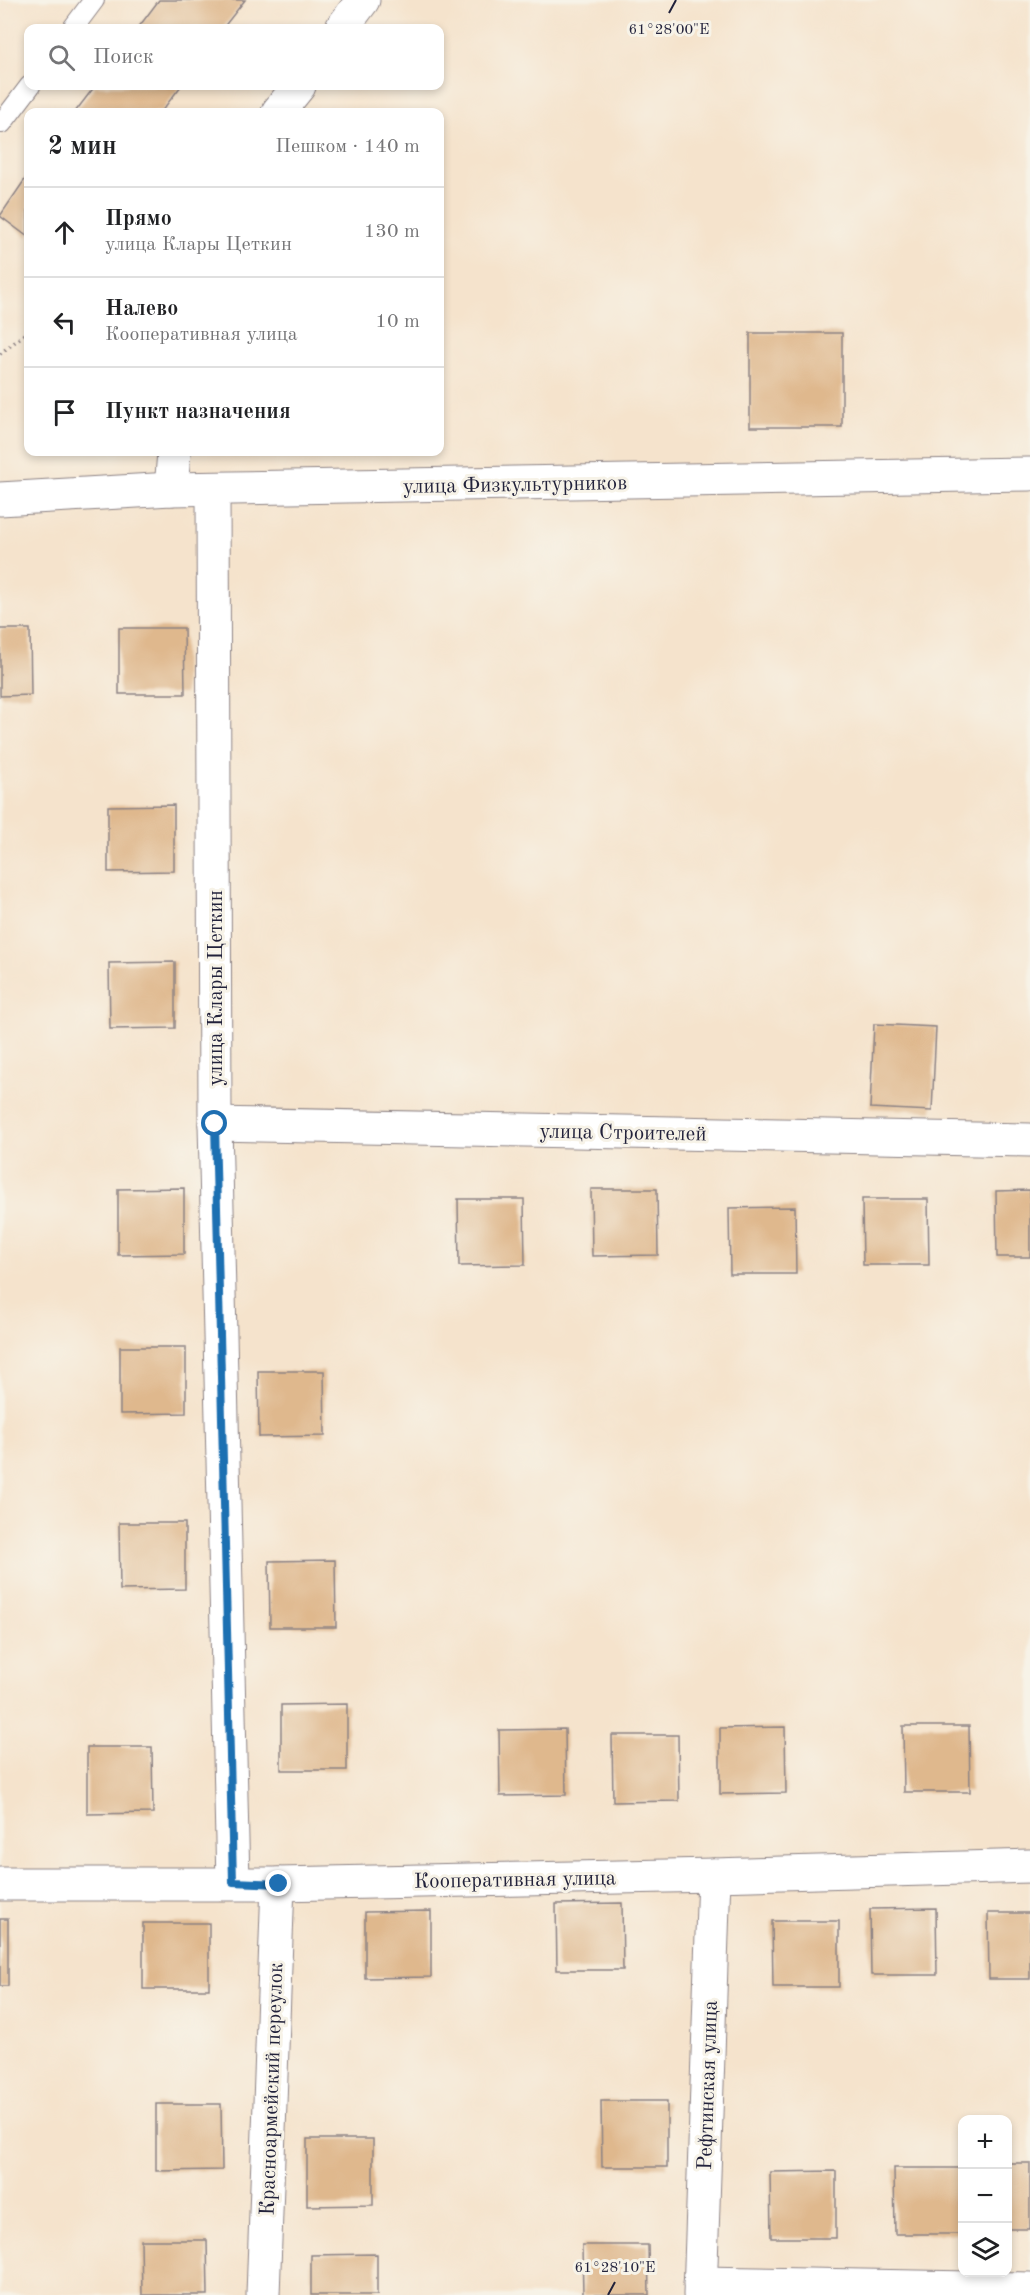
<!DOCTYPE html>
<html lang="ru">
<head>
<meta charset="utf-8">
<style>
	:root { --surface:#fff; --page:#f6f6f6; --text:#202124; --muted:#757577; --line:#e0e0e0 }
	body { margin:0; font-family:"Old Standard TT",serif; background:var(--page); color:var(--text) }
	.controls { position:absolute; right:18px; bottom:18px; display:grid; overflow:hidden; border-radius:12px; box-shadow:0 3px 9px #0003 }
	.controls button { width:54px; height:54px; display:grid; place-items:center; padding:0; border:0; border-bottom:2px solid var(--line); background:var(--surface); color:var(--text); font:30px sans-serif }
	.stop { position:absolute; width:18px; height:18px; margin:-14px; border:4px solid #1f6fb2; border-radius:50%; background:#fff }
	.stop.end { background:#1f6fb2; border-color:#fff; box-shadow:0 2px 6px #0008 }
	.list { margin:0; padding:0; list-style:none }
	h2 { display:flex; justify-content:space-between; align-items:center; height:78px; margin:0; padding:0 24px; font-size:26px }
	h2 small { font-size:20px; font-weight:400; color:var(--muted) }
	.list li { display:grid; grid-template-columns:39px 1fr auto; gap:18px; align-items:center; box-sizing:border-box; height:90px; padding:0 24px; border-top:2px solid var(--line) }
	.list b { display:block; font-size:22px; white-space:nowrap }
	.list p { margin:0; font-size:20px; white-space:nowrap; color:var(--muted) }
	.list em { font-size:20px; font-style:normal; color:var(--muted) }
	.icon { flex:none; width:33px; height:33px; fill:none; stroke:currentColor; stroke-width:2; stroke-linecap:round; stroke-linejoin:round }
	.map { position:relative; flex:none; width:1030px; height:2295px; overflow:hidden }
	.search { position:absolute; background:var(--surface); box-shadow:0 3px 9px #0003; left:24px; top:24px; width:420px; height:66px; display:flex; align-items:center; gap:15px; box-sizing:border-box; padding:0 21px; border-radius:12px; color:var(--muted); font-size:22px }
	.panel { position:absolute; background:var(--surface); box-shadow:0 3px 9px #0003; left:24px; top:108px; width:420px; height:348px; border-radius:12px }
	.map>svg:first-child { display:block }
	.building { fill:#dfb88d }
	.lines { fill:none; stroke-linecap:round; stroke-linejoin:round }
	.service-casing { stroke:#8c8284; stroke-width:22 }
	.minor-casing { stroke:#8c8284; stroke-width:35 }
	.path { stroke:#8c8284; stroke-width:4; stroke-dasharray:1.5 4.5; stroke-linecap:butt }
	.service { stroke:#fff; stroke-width:20 }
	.minor { stroke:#fff; stroke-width:33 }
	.route { stroke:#1f6fb2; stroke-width:8 }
	.ticks { fill:none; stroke:#22223b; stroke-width:2 }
	.labels { text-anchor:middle; stroke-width:6; stroke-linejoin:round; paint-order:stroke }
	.street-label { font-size:21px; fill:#22223b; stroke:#f7f3e8 }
	.ticks-label { font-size:15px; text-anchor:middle; fill:#22223b; stroke:#f7f3e8; stroke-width:6; stroke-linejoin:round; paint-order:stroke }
</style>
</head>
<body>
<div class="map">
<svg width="1030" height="2295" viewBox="0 0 1030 2295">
	<rect width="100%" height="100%" fill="#f7f3e8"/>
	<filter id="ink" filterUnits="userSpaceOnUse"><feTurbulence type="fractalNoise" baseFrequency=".0167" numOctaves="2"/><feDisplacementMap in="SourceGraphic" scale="12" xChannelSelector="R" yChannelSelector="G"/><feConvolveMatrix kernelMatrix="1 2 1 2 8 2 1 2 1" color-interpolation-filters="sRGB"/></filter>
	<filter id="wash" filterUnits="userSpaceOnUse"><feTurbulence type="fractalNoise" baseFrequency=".008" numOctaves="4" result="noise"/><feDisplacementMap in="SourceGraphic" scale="24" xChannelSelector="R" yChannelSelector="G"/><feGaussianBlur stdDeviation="1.35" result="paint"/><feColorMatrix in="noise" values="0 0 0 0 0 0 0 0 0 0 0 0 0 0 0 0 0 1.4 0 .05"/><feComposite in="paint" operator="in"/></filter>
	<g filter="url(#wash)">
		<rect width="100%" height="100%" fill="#f5e3cc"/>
		<g id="blocks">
			<!-- building -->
			<g class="building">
				<path d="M159,0H245L223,28H138Z"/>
				<path d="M95,86H181L161,112H75Z"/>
				<path d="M28,175V237L0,216Z"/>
				<rect x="750" y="333" width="92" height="94"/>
				<path d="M119,628H184L185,694H119Z"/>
				<path d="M0,629H30L31,695L0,696Z"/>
				<path d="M174,805V871L108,872V806Z"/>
				<path d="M175,962V1028L110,1029L109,963Z"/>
				<path d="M874,1024L936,1027L932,1111L870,1108Z"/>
				<path d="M184,1188V1254L118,1255V1189Z"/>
				<path d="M591,1189H657L658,1255L592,1256Z"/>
				<path d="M1030,1190V1257H997L996,1191Z"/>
				<path d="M458,1199H524L525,1265L459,1266Z"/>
				<path d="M862,1199H928L929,1265H863Z"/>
				<path d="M795,1207L796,1274H730L729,1208Z"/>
				<path d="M120,1347H186V1413L120,1414Z"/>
				<path d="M258,1371H324L325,1436L259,1437Z"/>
				<path d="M119,1523H185V1589L120,1590Z"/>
				<path d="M335,1560L336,1627H270L269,1561Z"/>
				<path d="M347,1704V1770H281V1705Z"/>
				<path d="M903,1726H969L970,1792H904Z"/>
				<path d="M785,1727L786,1793L720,1794V1728Z"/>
				<path d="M565,1729L566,1795L500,1796L499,1730Z"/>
				<path d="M612,1735H678L679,1801L613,1802Z"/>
				<path d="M87,1747H152L153,1813L87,1814Z"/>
				<path d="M622,1903L623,1970H557L556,1904Z"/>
				<path d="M936,1908L937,1975H871L870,1909Z"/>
				<path d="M431,1911V1977L365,1978V1912Z"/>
				<path d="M988,1913H1030V1979H989Z"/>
				<rect x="0" y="1919" width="8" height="67"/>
				<path d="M772,1921H839V1987H773Z"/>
				<rect x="143" y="1923" width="66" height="66"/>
				<path d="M601,2101H667V2167H602Z"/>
				<path d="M156,2104H221L222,2170L156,2171Z"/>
				<path d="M307,2139H373V2205L307,2206Z"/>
				<rect x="1008" y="2163" width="22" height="66"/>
				<path d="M894,2168H960L961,2234H895Z"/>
				<path d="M836,2171V2238H771L770,2172Z"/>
				<path d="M141,2240H207L208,2295H142Z"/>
				<path d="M582,2245H648L649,2295H583Z"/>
				<path d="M377,2254V2295H311V2255Z"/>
			</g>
		</g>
	</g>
	<g filter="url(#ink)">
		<use href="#blocks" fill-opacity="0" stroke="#8c8284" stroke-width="1.5"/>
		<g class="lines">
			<defs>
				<g id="service">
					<path d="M73,28L94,0"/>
					<path d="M0,123H2L30,86"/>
				</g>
				<g id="minor">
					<path d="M342,28L363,0"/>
					<path d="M278,112L299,86"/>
					<path d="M171,489L174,452"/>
					<path d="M213,489L215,1124L233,1882"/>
					<path d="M0,499L171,489L1030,474"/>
					<path d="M215,1124L1030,1140"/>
					<path d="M0,1884H278L714,1875L1030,1866"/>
					<path d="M700,2283L1030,2289"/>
					<path d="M263,2295L278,1884"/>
					<path d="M700,2295L714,1875"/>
				</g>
			</defs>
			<!-- service casing -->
			<use href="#service" class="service-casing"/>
			<!-- minor casing -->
			<use href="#minor" class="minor-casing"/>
			<!-- path -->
			<path class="path" d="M0,354L28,331"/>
			<!-- service -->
			<use href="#service" class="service"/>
			<!-- minor -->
			<use href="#minor" class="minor"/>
		</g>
	</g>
	<g class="lines" filter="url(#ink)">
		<!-- route -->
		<path class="route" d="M215,1124L233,1882L279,1884"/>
	</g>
	<!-- ticks -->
	<path class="ticks" d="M669,13L676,0M608,2295L615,2282"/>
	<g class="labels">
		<!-- street labels -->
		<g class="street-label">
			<text transform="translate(515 484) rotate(-1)" y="7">улица Физкультурников</text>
			<text transform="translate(215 988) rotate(-90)" y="7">улица Клары Цеткин</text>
			<text transform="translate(623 1132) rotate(1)" y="7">улица Строителей</text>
			<text transform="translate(515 1879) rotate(-1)" y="7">Кооперативная улица</text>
			<text transform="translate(707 2085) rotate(-88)" y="7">Рефтинская улица</text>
			<text transform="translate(271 2089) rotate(-88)" y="7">Красноармейский переулок</text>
		</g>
	</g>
	<g class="ticks-label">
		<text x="669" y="34">61°28'00"E</text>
		<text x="615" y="2272">61°28'10"E</text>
	</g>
</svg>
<div class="controls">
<button>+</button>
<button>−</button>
<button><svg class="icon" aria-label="layers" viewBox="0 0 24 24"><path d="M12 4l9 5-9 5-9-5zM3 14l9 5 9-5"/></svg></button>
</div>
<div class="stop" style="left:215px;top:1124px"></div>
<div class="stop end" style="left:279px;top:1884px"></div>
<div class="search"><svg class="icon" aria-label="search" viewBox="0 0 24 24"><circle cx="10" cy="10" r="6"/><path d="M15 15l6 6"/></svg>Поиск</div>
<section class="panel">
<h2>2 мин<small>Пешком · 140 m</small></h2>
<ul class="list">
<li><svg class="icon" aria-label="ahead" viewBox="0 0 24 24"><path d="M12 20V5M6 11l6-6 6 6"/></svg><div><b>Прямо</b><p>улица Клары Цеткин</p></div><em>130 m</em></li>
<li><svg class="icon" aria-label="left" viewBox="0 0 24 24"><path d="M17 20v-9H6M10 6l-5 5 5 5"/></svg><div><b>Налево</b><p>Кооперативная улица</p></div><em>10 m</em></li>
<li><svg class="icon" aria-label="arrive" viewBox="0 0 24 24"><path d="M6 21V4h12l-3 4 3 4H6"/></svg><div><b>Пункт назначения</b></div></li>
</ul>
</section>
</div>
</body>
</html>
